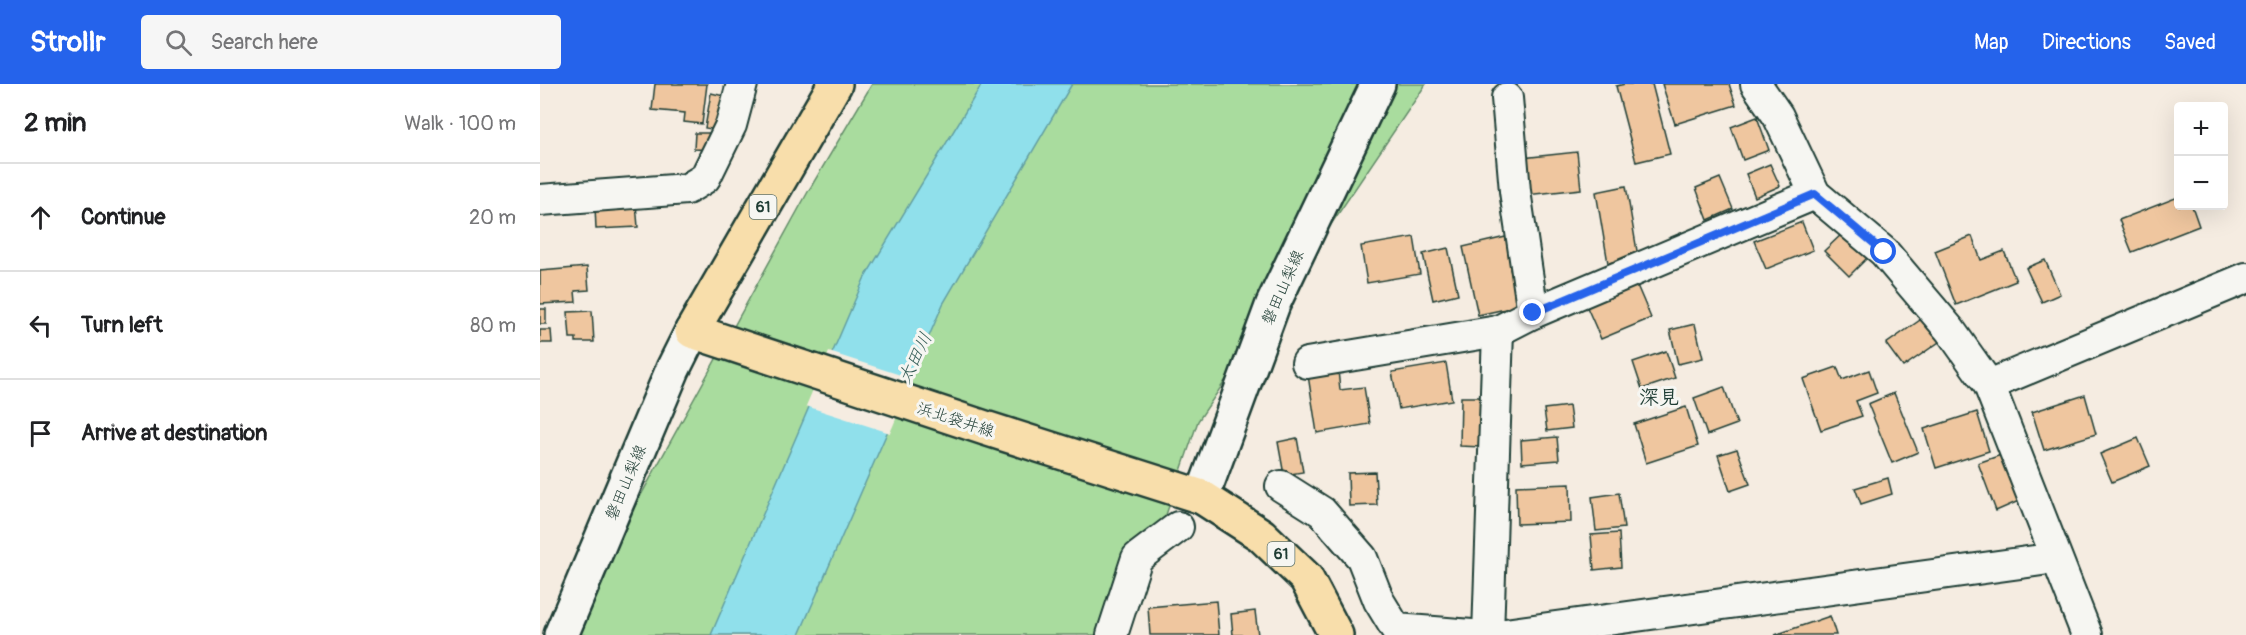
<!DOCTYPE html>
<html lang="en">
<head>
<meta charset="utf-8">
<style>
	:root { --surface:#fff; --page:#f6f6f6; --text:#202124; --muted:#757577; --line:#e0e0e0; --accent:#2563eb }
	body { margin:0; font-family:Pangolin,"Klee One",sans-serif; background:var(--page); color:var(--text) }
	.controls { position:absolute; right:18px; top:18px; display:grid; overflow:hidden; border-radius:6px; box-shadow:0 6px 24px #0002 }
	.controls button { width:54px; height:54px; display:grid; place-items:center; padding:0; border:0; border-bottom:2px solid var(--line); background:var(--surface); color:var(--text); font:30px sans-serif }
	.stop { position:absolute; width:18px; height:18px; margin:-14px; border:4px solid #2563eb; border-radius:50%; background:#fff }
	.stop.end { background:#2563eb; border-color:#fff; box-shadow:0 2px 6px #0008 }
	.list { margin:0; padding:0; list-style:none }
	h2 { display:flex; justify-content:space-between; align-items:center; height:78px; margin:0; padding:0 24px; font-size:26px }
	h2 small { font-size:20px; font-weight:400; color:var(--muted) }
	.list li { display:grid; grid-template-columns:39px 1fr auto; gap:18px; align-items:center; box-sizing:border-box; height:108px; padding:0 24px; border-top:2px solid var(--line) }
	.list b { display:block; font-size:22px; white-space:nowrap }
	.list em { font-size:20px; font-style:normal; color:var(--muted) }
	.icon { flex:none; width:33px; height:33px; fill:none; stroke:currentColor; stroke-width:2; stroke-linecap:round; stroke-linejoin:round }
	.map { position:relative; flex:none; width:1706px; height:551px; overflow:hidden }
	header { display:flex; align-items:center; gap:36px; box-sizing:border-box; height:84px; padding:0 30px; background:var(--accent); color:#fff }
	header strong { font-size:28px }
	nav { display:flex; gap:33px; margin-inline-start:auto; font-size:21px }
	.search { width:420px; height:54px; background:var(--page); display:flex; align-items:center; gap:15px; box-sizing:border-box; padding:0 21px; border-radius:6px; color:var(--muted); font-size:22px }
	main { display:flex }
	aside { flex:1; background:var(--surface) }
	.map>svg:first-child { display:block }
	.green { fill:#a9dc9e; stroke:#648c69; stroke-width:1.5 }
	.water { fill:#90e0eb; stroke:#639fa2; stroke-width:1.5 }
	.pier { fill:#f5ece1 }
	.building { fill:#efc69f; stroke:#1f3d34; stroke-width:1.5 }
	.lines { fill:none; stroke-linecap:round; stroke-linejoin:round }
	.minor-casing { stroke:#1f3d34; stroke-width:34 }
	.secondary-casing { stroke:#1f3d34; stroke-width:38 }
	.primary-casing { stroke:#1f3d34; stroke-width:38 }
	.minor { stroke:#f6f6f2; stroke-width:30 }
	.secondary { stroke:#f6f6f2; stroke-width:33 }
	.primary { stroke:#f8deab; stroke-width:33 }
	.route { stroke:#2563eb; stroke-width:8 }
	.labels { text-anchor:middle; stroke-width:6; stroke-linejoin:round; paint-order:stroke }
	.shield { fill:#f6f6f2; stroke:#60746d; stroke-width:1.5 }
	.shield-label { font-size:15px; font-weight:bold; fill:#1f3d34 }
	.street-label { font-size:16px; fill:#1f3d34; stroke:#f6f6f2 }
	.water-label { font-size:18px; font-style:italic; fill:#365e59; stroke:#f6f6f2 }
	.quarter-label { font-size:20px; font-weight:bold; fill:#1f3d34; stroke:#f6f6f2 }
</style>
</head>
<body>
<header>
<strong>Strollr</strong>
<div class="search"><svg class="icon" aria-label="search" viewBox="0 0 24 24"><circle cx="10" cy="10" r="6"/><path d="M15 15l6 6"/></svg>Search here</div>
<nav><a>Map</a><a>Directions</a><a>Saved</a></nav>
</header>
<main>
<aside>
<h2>2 min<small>Walk · 100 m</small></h2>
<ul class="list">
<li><svg class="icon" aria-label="ahead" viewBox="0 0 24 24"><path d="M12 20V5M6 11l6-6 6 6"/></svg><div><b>Continue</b></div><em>20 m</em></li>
<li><svg class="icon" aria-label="left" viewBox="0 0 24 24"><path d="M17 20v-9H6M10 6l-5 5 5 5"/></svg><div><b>Turn left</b></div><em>80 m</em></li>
<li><svg class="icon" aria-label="arrive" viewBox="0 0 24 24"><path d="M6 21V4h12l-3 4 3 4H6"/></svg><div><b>Arrive at destination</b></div></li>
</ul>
</aside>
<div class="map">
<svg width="1706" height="551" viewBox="0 0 1706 551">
	<rect width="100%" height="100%" fill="#f5ece1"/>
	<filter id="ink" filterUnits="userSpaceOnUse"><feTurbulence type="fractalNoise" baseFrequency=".0167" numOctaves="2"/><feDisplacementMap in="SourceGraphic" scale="12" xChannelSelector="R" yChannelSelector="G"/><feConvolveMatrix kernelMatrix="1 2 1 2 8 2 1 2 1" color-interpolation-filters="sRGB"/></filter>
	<g filter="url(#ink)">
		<!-- green -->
		<path class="green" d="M332,0H886L658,337L585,551H37L62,482L269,106Z"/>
		<!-- water -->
		<path class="water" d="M442,0H532L403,220L259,551H171L324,195Z"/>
		<!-- pier -->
		<path class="pier" d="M289,268L373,295L350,349L266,322Z"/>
		<!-- building -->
		<g class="building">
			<path d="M115,0H167L162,40L144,38L145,29L112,26Z"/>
			<path d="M1085,0H1112L1130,70L1096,78L1076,2Z"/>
			<path d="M1122,0H1189L1196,21L1135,40Z"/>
			<path d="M171,9L184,12L177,46L165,44Z"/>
			<path d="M1217,33L1229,66L1203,76L1191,43Z"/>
			<path d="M155,49H174L173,66L154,65Z"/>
			<path d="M1037,68L1041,105L986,111L982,74Z"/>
			<path d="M1230,80L1240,102L1215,113L1206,90Z"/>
			<path d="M1180,94L1193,125L1168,136L1156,104Z"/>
			<path d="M1086,102L1098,173L1068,179L1056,108Z"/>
			<path d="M1638,113V122H1652L1659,142L1592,168L1579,136Z"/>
			<path d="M96,120L98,143L56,145L55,122Z"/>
			<path d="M1262,138L1273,166L1226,185L1214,157Z"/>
			<path d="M1304,148L1328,173L1309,192L1284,167Z"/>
			<path d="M970,152L977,183L970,185L979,222L938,231L923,163Z"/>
			<path d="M1432,152L1441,176L1464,167L1476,197L1416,221L1395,167Z"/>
			<path d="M874,153L880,190L827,199L821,162Z"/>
			<path d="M908,164L918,210L893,216L883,170Z"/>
			<path d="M1505,176L1520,210L1502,218L1486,184Z"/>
			<path d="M47,183L49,206L35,207L36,218L0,220V187Z"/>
			<path d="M1096,199L1111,234L1061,255L1046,221Z"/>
			<rect x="0" y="225" width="6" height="15"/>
			<path d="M52,227L54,258H36V254H30L28,228Z"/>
			<path d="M1383,234L1399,258L1363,283L1346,260Z"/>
			<path d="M1155,240L1163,274L1138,280L1130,246Z"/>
			<path d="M0,246H11L12,259H0Z"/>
			<path d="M1126,267L1135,294L1102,305L1093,278Z"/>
			<path d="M906,279L912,316L859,325L852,288Z"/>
			<path d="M1297,283L1302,296L1329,286L1337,309L1316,317L1322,332L1281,346L1263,295Z"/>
			<path d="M798,286L800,306L824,303L830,340L777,349L768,291Z"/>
			<path d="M1184,303L1197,340L1167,351L1154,314Z"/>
			<path d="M1354,309L1378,368L1352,379L1328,320Z"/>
			<path d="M1545,311L1556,350L1504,366L1492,328Z"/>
			<path d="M921,313H944L942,363L920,362Z"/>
			<path d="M1029,322L1032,344L1007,347L1004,325Z"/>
			<path d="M1146,323L1158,362L1106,379L1094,340Z"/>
			<path d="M1437,328L1449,367L1396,384L1384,345Z"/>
			<path d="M1017,353L1019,376L982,379L981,356Z"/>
			<path d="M757,354L763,388L744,391L738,358Z"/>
			<path d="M1598,354L1610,382L1572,398L1560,370Z"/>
			<path d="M1197,365L1210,400L1190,407L1178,371Z"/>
			<path d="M1464,370L1481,416L1456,427L1438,379Z"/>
			<path d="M835,388L837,421L809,422L808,389Z"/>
			<path d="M1348,394L1352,410L1321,420L1315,404Z"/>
			<path d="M1030,400L1031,438L977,440L976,402Z"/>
			<path d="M1079,409L1084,444L1056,447L1052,413Z"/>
			<path d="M1079,449L1081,483L1054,486L1051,451Z"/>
			<path d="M676,517L679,551H610L608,523Z"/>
			<path d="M715,527L718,551H693L691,530Z"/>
			<path d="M1290,532L1296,551H1235Z"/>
		</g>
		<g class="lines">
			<defs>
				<g id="minor">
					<path d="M1216,0L1238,32L1275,110L1344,168L1410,246L1449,301L1547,551"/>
					<path d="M967,14L975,107L993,229"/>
					<path d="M0,116L147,105L165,94L191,41L202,0"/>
					<path d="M767,279L958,247L993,229L1275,110"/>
					<path d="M1449,301L1706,194"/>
					<path d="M741,402L782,428L822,474L839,517L856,545L932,551"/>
					<path d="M572,551L597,474L638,443"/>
					<path d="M948,551L958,247"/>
					<path d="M958,551L1516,474"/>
				</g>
				<g id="secondary">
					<path d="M662,413L733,220L838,0"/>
					<path d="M21,551L133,285L152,247"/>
				</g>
				<path id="primary" d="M295,0L152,247L445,344L662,413L721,451L766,494L796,551"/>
			</defs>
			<!-- minor casing -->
			<use href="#minor" class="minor-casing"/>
			<!-- secondary casing -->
			<use href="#secondary" class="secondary-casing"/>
			<!-- primary casing -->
			<use href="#primary" class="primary-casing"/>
			<!-- minor -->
			<use href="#minor" class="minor"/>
			<!-- secondary -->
			<use href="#secondary" class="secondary"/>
			<!-- primary -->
			<use href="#primary" class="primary"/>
		</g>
	</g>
	<g class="lines" filter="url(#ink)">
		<!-- route -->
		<path class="route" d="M993,229L1275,110L1344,168"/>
	</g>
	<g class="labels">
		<!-- shield labels -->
		<g class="shield">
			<rect x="209.5" y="111" width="27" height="24" rx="4.5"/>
			<rect x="727.5" y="458" width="27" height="24" rx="4.5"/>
		</g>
		<g class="shield-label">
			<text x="223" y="128">61</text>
			<text x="741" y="475">61</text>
		</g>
		<!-- street labels -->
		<g class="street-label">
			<text transform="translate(742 203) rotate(-66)" y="6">磐田山梨線</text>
			<text transform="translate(416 335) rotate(18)" y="6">浜北袋井線</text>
			<text transform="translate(85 398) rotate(-67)" y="6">磐田山梨線</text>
		</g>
		<!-- water labels -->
		<g class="water-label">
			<text transform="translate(375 274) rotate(-64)" y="6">太田川</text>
		</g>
		<!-- quarter labels -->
		<g class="quarter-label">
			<text x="1119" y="320">深見</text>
		</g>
	</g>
</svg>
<div class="controls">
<button>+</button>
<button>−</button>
</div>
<div class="stop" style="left:1344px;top:168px"></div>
<div class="stop end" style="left:993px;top:229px"></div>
</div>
</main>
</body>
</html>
